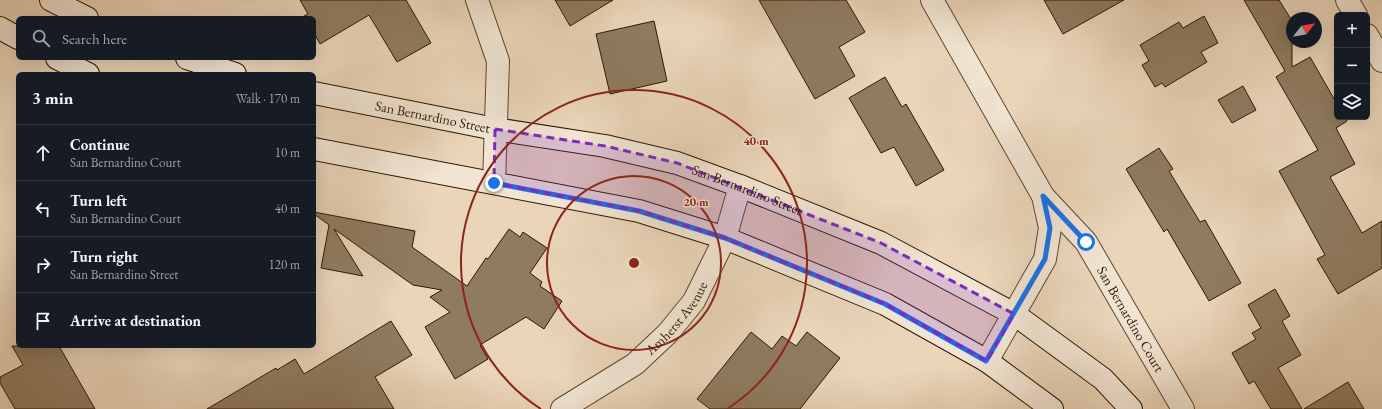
<!DOCTYPE html>
<html lang="en">
<head>
<meta charset="utf-8">
<style>
	:root { --surface:#171b24; --page:#242831; --text:#f1f3f6; --muted:#9ea1a6; --line:#363941 }
	body { margin:0; font-family:"EB Garamond",serif; background:var(--page); color:var(--text) }
	.controls { position:absolute; right:12px; top:12px; display:grid; overflow:hidden; border-radius:6px; box-shadow:0 4px 16px #0002 }
	.controls button { width:36px; height:36px; display:grid; place-items:center; padding:0; border:0; border-bottom:1px solid var(--line); background:var(--surface); color:var(--text); font:20px sans-serif }
	.compass { position:absolute; left:1286px; top:12px; width:36px; height:36px; border-radius:50%; background:var(--surface); box-shadow:0 4px 16px #0002; rotate:59deg }
	.stop { position:absolute; width:12px; height:12px; margin:-9px; border:3px solid #1a73e8; border-radius:50%; background:#fff }
	.stop.end { background:#1a73e8; border-color:#fff; box-shadow:0 1px 4px #0008 }
	.list { margin:0; padding:0; list-style:none }
	h2 { display:flex; justify-content:space-between; align-items:center; height:52px; margin:0; padding:0 16px; font-size:17px }
	h2 small { font-size:13px; font-weight:400; color:var(--muted) }
	.list li { display:grid; grid-template-columns:26px 1fr auto; gap:12px; align-items:center; box-sizing:border-box; height:56px; padding:0 16px; border-top:1px solid var(--line) }
	.list b { display:block; font-size:15px; white-space:nowrap }
	.list p { margin:0; font-size:13px; white-space:nowrap; color:var(--muted) }
	.list em { font-size:13px; font-style:normal; color:var(--muted) }
	.icon { flex:none; width:22px; height:22px; fill:none; stroke:currentColor; stroke-width:2; stroke-linecap:round; stroke-linejoin:round }
	.map { position:relative; flex:none; width:1382px; height:409px; overflow:hidden }
	.search { position:absolute; background:var(--surface); box-shadow:0 4px 16px #0002; left:16px; top:16px; width:300px; height:44px; display:flex; align-items:center; gap:10px; box-sizing:border-box; padding:0 14px; border-radius:6px; color:var(--muted); font-size:15px }
	.panel { position:absolute; background:var(--surface); box-shadow:0 4px 16px #0002; left:16px; top:72px; width:300px; height:276px; border-radius:6px }
	.map>svg:first-child { display:block }
	.building { fill:#8f7b60; stroke:#2c1900 }
	.lines { fill:none; stroke-linecap:round; stroke-linejoin:round }
	.street-casing { stroke:#5c482e; stroke-width:24 }
	.secondary-casing { stroke:#2c1900; stroke-width:24 }
	.street { stroke:#f1e4d2; stroke-width:22 }
	.secondary { stroke:#f1e4d2; stroke-width:22 }
	.route { stroke:#1a73e8; stroke-width:5 }
	.marked { fill:#7b2cbf; fill-opacity:0.2; stroke:#7b2cbf; stroke-width:3; stroke-dasharray:8 5; stroke-linejoin:round }
	.ring { fill:none; stroke:#8f2418; stroke-width:2 }
	.labels { text-anchor:middle; stroke-width:3; stroke-linejoin:round; paint-order:stroke }
	.street-label { font-size:14px; fill:#2c1900; stroke:#f1e4d2 }
	.centre { fill:#8f2418; stroke:#f1e4d2; stroke-width:2 }
	.ring-label { font-size:12px; text-anchor:middle; font-weight:bold; fill:#8f2418; stroke:#f1e4d2; stroke-width:3; stroke-linejoin:round; paint-order:stroke }
</style>
</head>
<body>
<div class="map">
<svg width="1382" height="409" viewBox="0 0 1382 409">
	<rect width="100%" height="100%" fill="#ead5b9"/>
	<filter id="stains"><feTurbulence type="fractalNoise" baseFrequency=".005" numOctaves="4"/><feColorMatrix values="0 0 0 0 .2 0 0 0 0 .09 0 0 0 0 .02 0 0 0 .5 -.17"/></filter>
	<radialGradient id="worn" r=".72"><stop offset=".6" stop-color="#630" stop-opacity="0"/><stop offset="1" stop-color="#630" stop-opacity=".3"/></radialGradient>
	<!-- building -->
	<g class="building">
		<path d="M300,0H406L431,43L397,62L369,15L320,44L314,33V18H305L304,16L308,14Z"/>
		<path d="M555,0H613L570,26Z"/>
		<path d="M759,0H846L865,32L839,47L855,76L815,99Z"/>
		<path d="M1044,0H1124L1063,34Z"/>
		<path d="M1244,0H1279L1292,21V67L1310,57L1337,104V117H1345L1347,121L1336,128L1355,164L1330,177L1362,233L1382,221V268L1338,294L1317,259L1325,255L1279,171L1318,150L1276,77L1285,71Z"/>
		<path d="M1204,16L1218,43L1201,52L1207,62L1165,87L1162,83L1155,87L1142,65L1149,61L1140,45L1179,22L1183,28Z"/>
		<path d="M654,21L667,81L610,94L596,34Z"/>
		<path d="M885,77L902,107L906,104L944,170L916,186L894,147L881,153L849,98Z"/>
		<path d="M1243,86L1256,110L1232,123L1218,100Z"/>
		<path d="M1159,148L1173,169L1169,171L1200,222L1205,220L1241,283L1209,301L1167,229L1164,232L1126,169Z"/>
		<path d="M314,212L415,231L412,247L467,286L486,258L488,259L509,229L520,237L523,232L547,248L530,273L542,282L540,286L562,301L544,329L526,317L480,345L488,359L455,379L425,327L450,312L430,297L442,290L413,285L334,229L363,276L321,268L329,225L314,214Z"/>
		<path d="M1275,289L1290,316L1282,321L1301,355L1278,368L1302,409H1271L1254,381L1249,384L1232,353L1256,339L1252,333L1261,328L1248,305Z"/>
		<path d="M391,321L412,355L375,377L394,409H207L276,368L277,370L295,359L304,374Z"/>
		<path d="M751,332L772,349L782,336L796,346L807,332L840,358L800,409H710L697,399Z"/>
		<path d="M12,346H59L95,409H15L0,383V377L23,365Z"/>
		<path d="M1348,382L1364,409H1304Z"/>
	</g>
	<g class="lines">
		<defs>
			<g id="street">
				<path d="M477,0L498,61L494,183"/>
				<path d="M932,0L1043,196L1050,228L1045,259L987,361"/>
				<path d="M1347,0L1356,15"/>
				<path d="M1367,35L1382,61"/>
				<path id="s1" d="M1043,196L1086,242L1183,409"/>
				<path id="s2" d="M562,409L635,364L668,333L694,301L725,238L740,186"/>
			</g>
			<g id="secondary">
				<path d="M51,0L87,18"/>
				<path d="M0,28L18,38"/>
				<path d="M57,58L88,74"/>
				<path d="M187,58L235,74"/>
				<path id="s3" d="M314,93L495,129L605,146L677,163L740,186L881,243L1014,314L1103,379L1131,409"/>
				<path d="M314,149L639,211L725,238L885,304L987,361L1052,409"/>
			</g>
		</defs>
		<!-- street casing -->
		<use href="#street" class="street-casing"/>
		<!-- secondary casing -->
		<use href="#secondary" class="secondary-casing"/>
		<!-- street -->
		<use href="#street" class="street"/>
		<!-- secondary -->
		<use href="#secondary" class="secondary"/>
	</g>
	<g class="lines">
		<!-- route -->
		<path class="route" d="M494,183L639,211L725,238L885,304L986,361L1045,259L1050,228L1043,196L1086,242"/>
	</g>
	<!-- marked area -->
	<path class="marked" d="M495,129L605,146L677,163L881,243L1014,314L987,361L885,304L725,238L639,211L494,183Z"/>
	<!-- distance rings -->
	<g class="ring">
		<circle cx="634" cy="263" r="87"/>
		<path d="M541 409A173 173 0 1 1 727 409"/>
	</g>
	<g class="labels">
		<!-- street labels -->
		<g class="street-label">
			<text dy="5" stroke="none"><textPath href="#s3" startOffset="121">San Bernardino Street</textPath></text>
			<text dy="5" stroke="none"><textPath href="#s3" startOffset="445">San Bernardino Street</textPath></text>
			<text dy="5" stroke="none"><textPath href="#s2" startOffset="148">Amherst Avenue</textPath></text>
			<text dy="5" stroke="none"><textPath href="#s1" startOffset="152">San Bernardino Court</textPath></text>
		</g>
	</g>
	<circle cx="634" cy="263" r="6" class="centre"/>
	<g class="ring-label">
		<text x="756" y="145">40 m</text>
		<text x="696" y="206">20 m</text>
	</g>
	<rect width="100%" height="100%" filter="url(#stains)"/>
	<rect width="100%" height="100%" fill="url(#worn)"/>
</svg>
<div class="controls">
<button>+</button>
<button>−</button>
<button><svg class="icon" aria-label="layers" viewBox="0 0 24 24"><path d="M12 4l9 5-9 5-9-5zM3 14l9 5 9-5"/></svg></button>
</div>
<svg class="compass" viewBox="-18 -18 36 36"><path d="M0-13l5 13h-10z" fill="#e53935"/><path d="M0 13l5-13h-10z" fill="#9ea1a6"/></svg>
<div class="stop" style="left:1086px;top:242px"></div>
<div class="stop end" style="left:494px;top:183px"></div>
<div class="search"><svg class="icon" aria-label="search" viewBox="0 0 24 24"><circle cx="10" cy="10" r="6"/><path d="M15 15l6 6"/></svg>Search here</div>
<section class="panel">
<h2>3 min<small>Walk · 170 m</small></h2>
<ul class="list">
<li><svg class="icon" aria-label="ahead" viewBox="0 0 24 24"><path d="M12 20V5M6 11l6-6 6 6"/></svg><div><b>Continue</b><p>San Bernardino Court</p></div><em>10 m</em></li>
<li><svg class="icon" aria-label="left" viewBox="0 0 24 24"><path d="M17 20v-9H6M10 6l-5 5 5 5"/></svg><div><b>Turn left</b><p>San Bernardino Court</p></div><em>40 m</em></li>
<li><svg class="icon" aria-label="right" viewBox="0 0 24 24"><path d="M7 20v-9h11M14 6l5 5-5 5"/></svg><div><b>Turn right</b><p>San Bernardino Street</p></div><em>120 m</em></li>
<li><svg class="icon" aria-label="arrive" viewBox="0 0 24 24"><path d="M6 21V4h12l-3 4 3 4H6"/></svg><div><b>Arrive at destination</b></div></li>
</ul>
</section>
</div>
</body>
</html>
